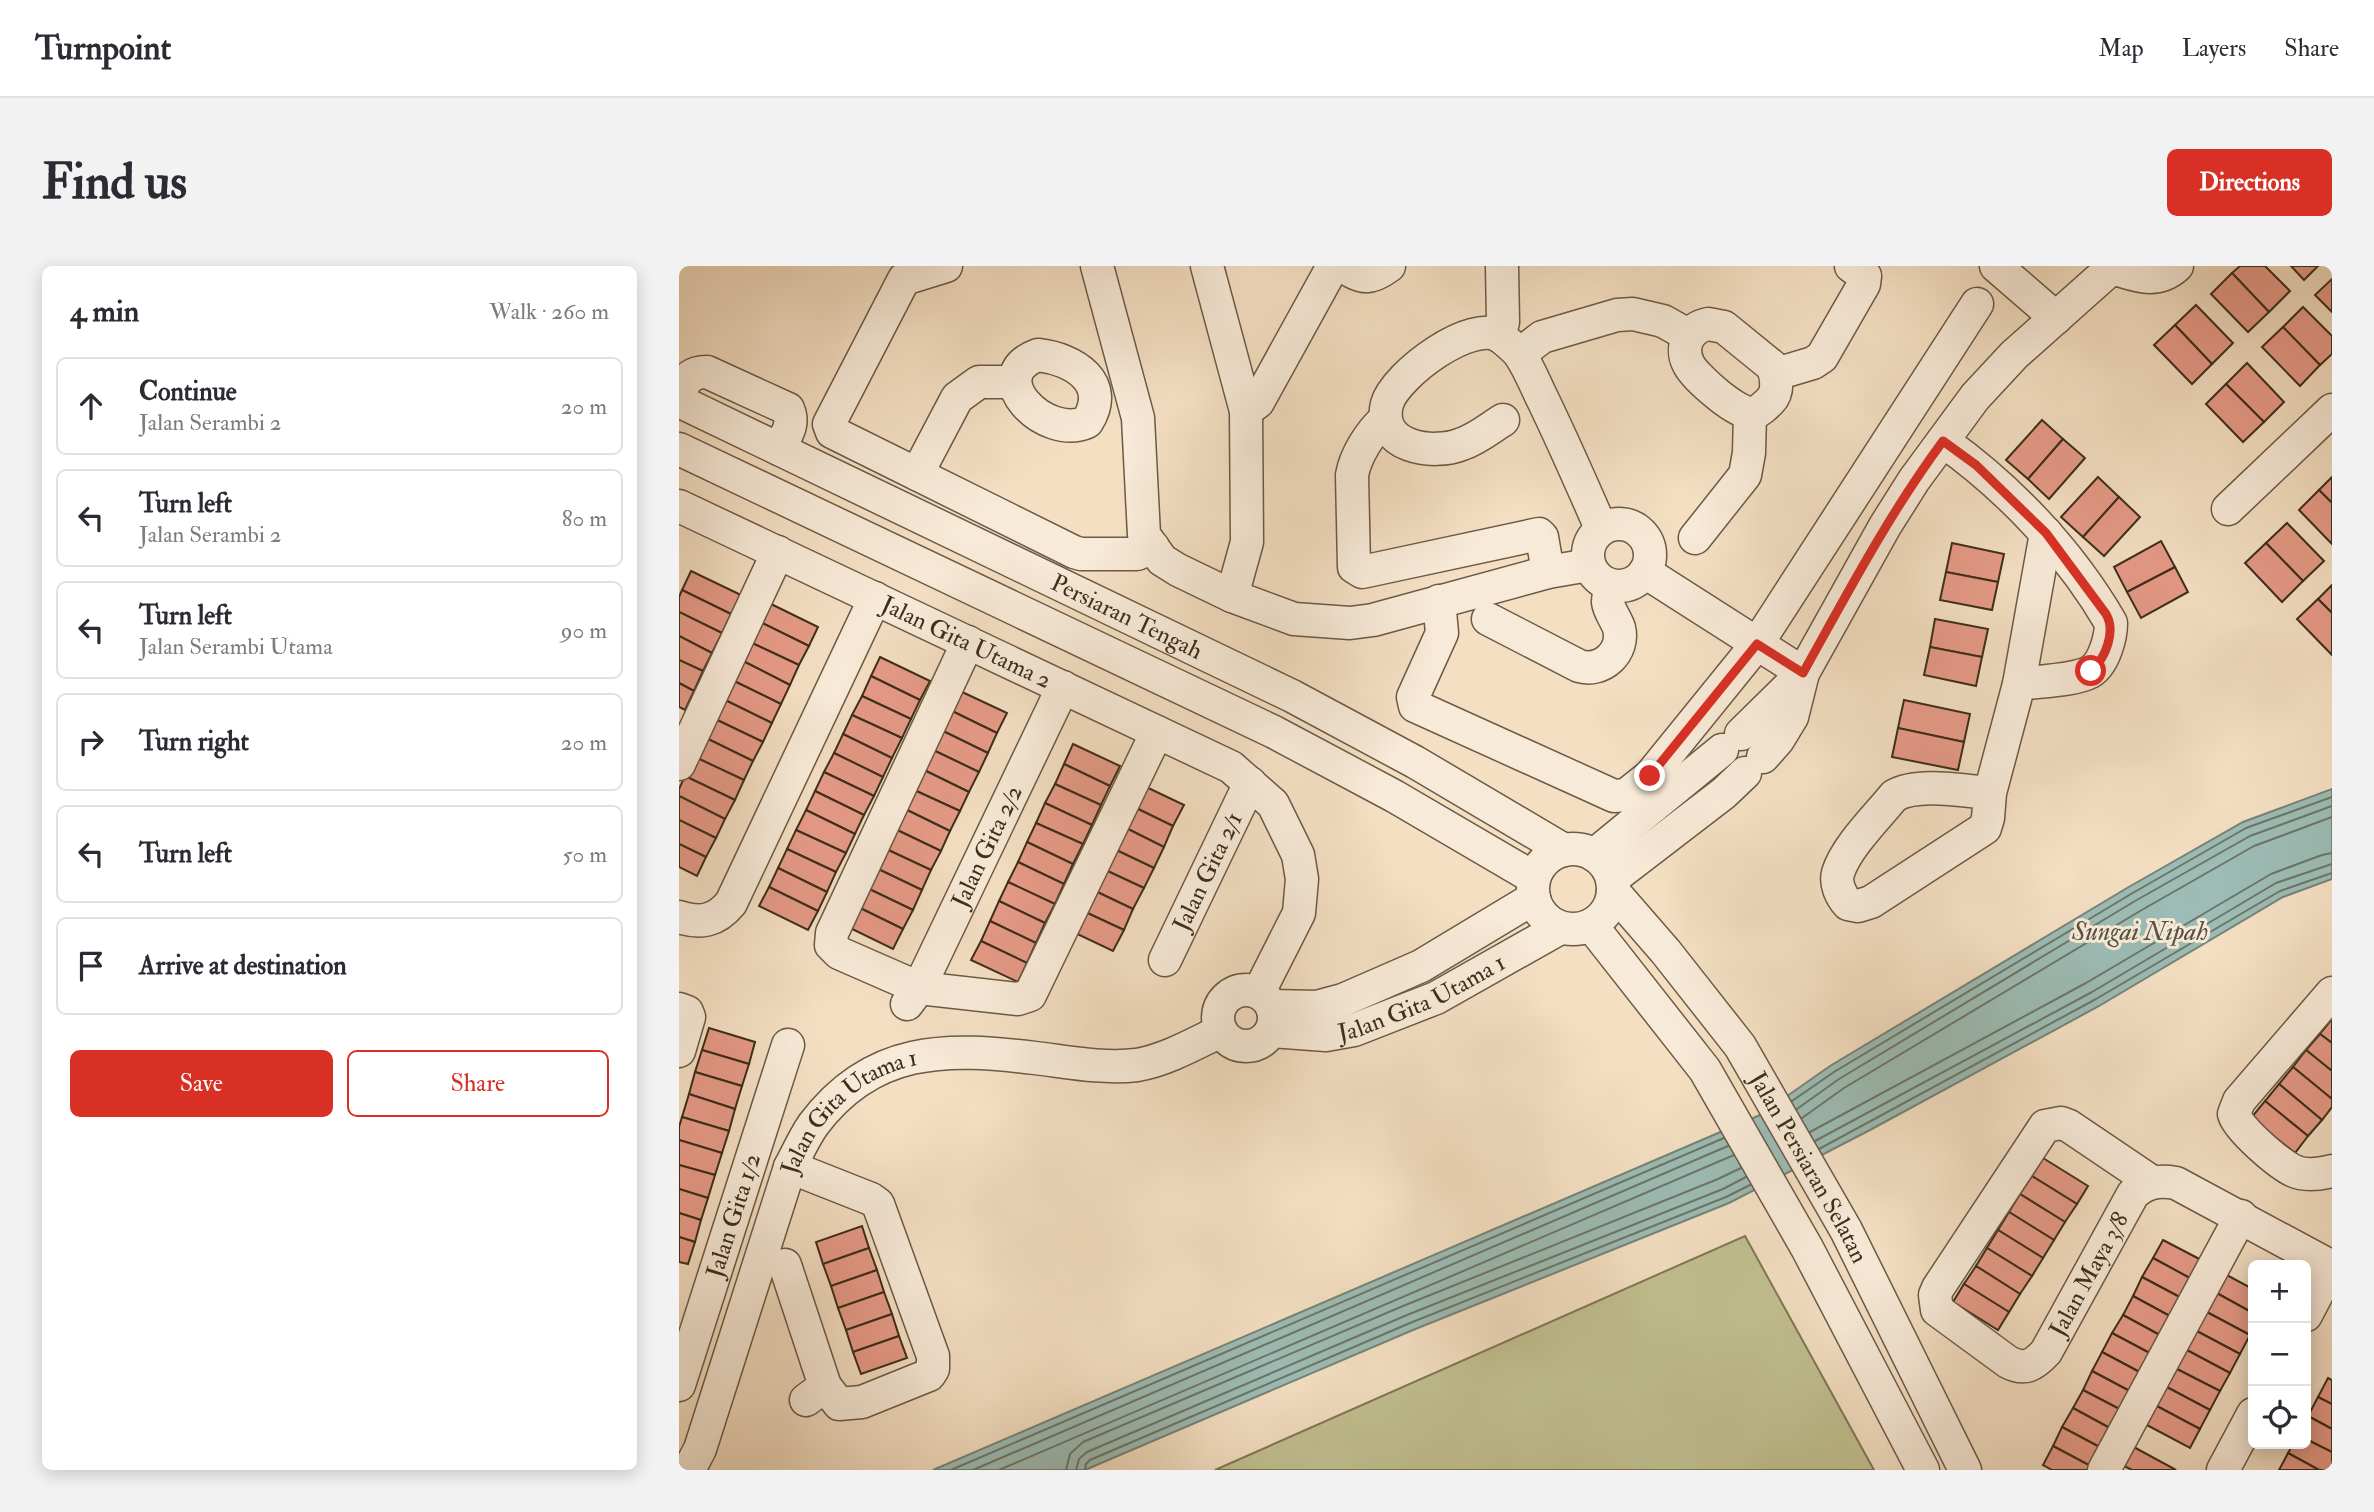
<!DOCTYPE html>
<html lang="en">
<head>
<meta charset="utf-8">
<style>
	:root { --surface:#fff; --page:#f2f2f3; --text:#2b2b33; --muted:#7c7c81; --line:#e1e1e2; --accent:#d93025 }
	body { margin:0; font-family:"IM FELL Double Pica",serif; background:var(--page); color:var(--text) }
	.controls { position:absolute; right:21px; bottom:21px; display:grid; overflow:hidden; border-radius:10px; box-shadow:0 4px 18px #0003 }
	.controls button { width:63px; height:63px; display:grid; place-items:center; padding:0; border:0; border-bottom:2px solid var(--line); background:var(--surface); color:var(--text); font:35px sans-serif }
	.stop { position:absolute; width:21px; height:21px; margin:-16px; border:5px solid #d93025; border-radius:50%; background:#fff }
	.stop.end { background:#d93025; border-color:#fff; box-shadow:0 2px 7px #0008 }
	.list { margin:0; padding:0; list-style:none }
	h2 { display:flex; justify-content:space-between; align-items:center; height:91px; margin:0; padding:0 28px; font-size:30px }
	h2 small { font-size:23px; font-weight:400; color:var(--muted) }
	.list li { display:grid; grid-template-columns:46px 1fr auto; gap:21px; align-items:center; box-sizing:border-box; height:98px; margin:0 14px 14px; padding:0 14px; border:2px solid var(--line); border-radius:10px }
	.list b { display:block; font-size:26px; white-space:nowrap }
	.list p { margin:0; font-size:23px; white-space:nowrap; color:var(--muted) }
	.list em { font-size:23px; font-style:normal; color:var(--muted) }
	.actions { display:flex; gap:14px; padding:21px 28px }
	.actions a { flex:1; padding:16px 0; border:2px solid var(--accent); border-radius:10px; text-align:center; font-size:24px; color:var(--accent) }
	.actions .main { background:var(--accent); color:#fff }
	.icon { flex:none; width:38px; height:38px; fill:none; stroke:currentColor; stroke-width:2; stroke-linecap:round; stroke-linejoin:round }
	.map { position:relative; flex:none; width:1653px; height:1204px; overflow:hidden; border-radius:10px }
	header { display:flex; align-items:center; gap:42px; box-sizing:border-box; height:98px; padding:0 35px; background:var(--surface); border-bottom:2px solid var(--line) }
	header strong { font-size:33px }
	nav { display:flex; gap:38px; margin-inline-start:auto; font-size:24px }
	.intro { display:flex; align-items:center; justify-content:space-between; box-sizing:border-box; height:168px; padding:0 42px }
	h1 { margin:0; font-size:49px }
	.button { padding:18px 32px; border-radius:10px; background:var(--accent); color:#fff; font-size:24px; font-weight:700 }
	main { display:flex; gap:42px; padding:0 42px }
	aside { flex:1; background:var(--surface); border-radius:10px; box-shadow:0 4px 18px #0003 }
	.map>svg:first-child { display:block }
	.green { fill:#c1c090; stroke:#7f7756; stroke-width:2 }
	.water { fill:#9cbcb5; stroke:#768377; stroke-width:2 }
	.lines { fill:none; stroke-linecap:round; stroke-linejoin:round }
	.shore { stroke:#6c7568; stroke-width:2 }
	.building { fill:#e69a87; stroke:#3d2e1b; stroke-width:2 }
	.minor-casing { stroke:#6b5a45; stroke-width:35 }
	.minor { stroke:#f8ead8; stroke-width:32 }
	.route { stroke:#d93025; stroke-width:9 }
	.labels { text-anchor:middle; stroke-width:6; stroke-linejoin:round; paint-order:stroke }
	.street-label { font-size:24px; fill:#3d2e1b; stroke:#f8ead8 }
	.water-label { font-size:26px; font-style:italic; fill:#555242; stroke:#f8ead8 }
</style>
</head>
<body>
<header>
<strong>Turnpoint</strong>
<nav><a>Map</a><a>Layers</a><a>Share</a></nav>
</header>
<div class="intro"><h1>Find us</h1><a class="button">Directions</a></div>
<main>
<aside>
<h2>4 min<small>Walk · 260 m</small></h2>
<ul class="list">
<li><svg class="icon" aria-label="ahead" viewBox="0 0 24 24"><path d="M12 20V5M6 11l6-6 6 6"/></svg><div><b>Continue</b><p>Jalan Serambi 2</p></div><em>20 m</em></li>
<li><svg class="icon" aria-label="left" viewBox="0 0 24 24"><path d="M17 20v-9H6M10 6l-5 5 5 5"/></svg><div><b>Turn left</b><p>Jalan Serambi 2</p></div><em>80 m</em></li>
<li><svg class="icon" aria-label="left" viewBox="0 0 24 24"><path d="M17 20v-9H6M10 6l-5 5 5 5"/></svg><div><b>Turn left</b><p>Jalan Serambi Utama</p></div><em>90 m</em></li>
<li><svg class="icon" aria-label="right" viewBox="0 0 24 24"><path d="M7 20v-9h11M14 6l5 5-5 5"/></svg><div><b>Turn right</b></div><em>20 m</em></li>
<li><svg class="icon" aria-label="left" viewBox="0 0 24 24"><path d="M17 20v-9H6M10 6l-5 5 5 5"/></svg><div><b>Turn left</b></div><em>50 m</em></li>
<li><svg class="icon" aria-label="arrive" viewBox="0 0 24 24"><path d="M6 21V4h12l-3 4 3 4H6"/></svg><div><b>Arrive at destination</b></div></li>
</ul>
<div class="actions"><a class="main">Save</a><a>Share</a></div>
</aside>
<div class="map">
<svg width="1653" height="1204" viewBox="0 0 1653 1204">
	<rect width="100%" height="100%" fill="#f4dfc3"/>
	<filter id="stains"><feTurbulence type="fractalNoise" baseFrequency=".00286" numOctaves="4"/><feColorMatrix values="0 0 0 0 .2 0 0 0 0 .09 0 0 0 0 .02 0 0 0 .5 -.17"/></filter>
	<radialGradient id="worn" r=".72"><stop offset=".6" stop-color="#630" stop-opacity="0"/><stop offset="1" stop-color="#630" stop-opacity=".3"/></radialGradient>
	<!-- green -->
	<path class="green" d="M1066,970L1195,1204H536Z"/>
	<!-- water -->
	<path class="water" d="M1653,523V613L1604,631L1420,740L1191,864L1050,937L734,1064L406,1204H254L1081,849L1151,800L1448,622L1564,556Z"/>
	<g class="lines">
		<!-- shore -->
		<g class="shore">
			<path d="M1113,835L1155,806L1452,628L1567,562L1653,531"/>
			<path d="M1118,843L1160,813L1456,635L1571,570L1653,540"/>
			<path d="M1123,852L1165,822L1461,645L1575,580L1653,551"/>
			<path d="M1131,866L1407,717L1592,608L1643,589L1653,587"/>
			<path d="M1136,875L1413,726L1597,617L1653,598"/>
			<path d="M1140,883L1417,733L1601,625L1653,607"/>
			<path d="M272,1204L1045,872"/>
			<path d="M294,1204L1049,880"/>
			<path d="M320,1204L1055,889"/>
			<path d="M387,1204L391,1188L404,1176L724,1040L1039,913L1062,902"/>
			<path d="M397,1204L400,1193L408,1186L728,1049L1044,923L1067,911"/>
			<path d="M406,1204L407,1198L411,1194L731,1057L1047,931L1071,919"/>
		</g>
	</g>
	<!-- building -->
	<g class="building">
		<path d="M1561,0H1586L1611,25L1590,46L1553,7Z"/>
		<path d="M1612,0H1639L1625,14Z"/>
		<path d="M1553,7L1590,46L1569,66L1532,28Z"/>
		<path d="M1653,13V46L1636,29Z"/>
		<path d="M1517,39L1554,77L1533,98L1496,59Z"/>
		<path d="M1624,41L1653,70V88L1641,99L1604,61Z"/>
		<path d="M1496,59L1533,98L1513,118L1475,79Z"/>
		<path d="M1604,61L1641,99L1621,120L1583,81Z"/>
		<path d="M1568,97L1605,136L1585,156L1547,118Z"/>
		<path d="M1547,118L1585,156L1564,176L1527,138Z"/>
		<path d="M1363,154L1384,173L1349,213L1327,194Z"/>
		<path d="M1384,173L1406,192L1370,233L1349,213Z"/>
		<path d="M1419,211L1440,231L1404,271L1382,251Z"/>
		<path d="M1653,211V237L1640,224Z"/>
		<path d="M1640,224L1653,237V278L1620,244Z"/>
		<path d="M1440,231L1461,251L1425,290L1404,271Z"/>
		<path d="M1608,257L1645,295L1624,315L1587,277Z"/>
		<path d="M1482,275L1496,301L1448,326L1435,301Z"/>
		<path d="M1273,277L1325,288L1319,316L1267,306Z"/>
		<path d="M1587,277L1624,315L1603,336L1566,297Z"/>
		<path d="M1496,301L1509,326L1462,352L1448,326Z"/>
		<path d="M12,305L62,329L52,348L3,324Z"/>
		<path d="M1267,306L1319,316L1313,344L1261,334Z"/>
		<path d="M1653,319V347L1639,333Z"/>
		<path d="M3,324L52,348L43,367L0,346V331Z"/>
		<path d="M1639,333L1653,347V389L1618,353Z"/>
		<path d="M90,337L139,361L130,380L81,356Z"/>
		<path d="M0,346L43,367L33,387L0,370Z"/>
		<path d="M1256,353L1309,363L1303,391L1251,381Z"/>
		<path d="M81,356L130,380L120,399L71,376Z"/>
		<path d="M0,370L33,387L24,405L0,394Z"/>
		<path d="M71,376L120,399L111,419L62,394Z"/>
		<path d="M1251,381L1303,391L1297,420L1245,409Z"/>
		<path d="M201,391L251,415L241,434L192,410Z"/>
		<path d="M0,394L24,405L15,425L0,417Z"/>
		<path d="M62,394L111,419L102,438L53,414Z"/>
		<path d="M192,410L241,434L232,453L183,430Z"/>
		<path d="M53,414L102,438L93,457L44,433Z"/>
		<path d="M0,417L15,425L6,444L0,441Z"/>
		<path d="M281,425L328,447L318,467L271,444Z"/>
		<path d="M183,430L232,453L223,472L173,449Z"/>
		<path d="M44,433L93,457L84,476L34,452Z"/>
		<path d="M1225,434L1291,448L1285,476L1219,462Z"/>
		<path d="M271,444L318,467L309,487L262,464Z"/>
		<path d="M173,449L223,472L213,492L164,468Z"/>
		<path d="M34,452L84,476L74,495L25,471Z"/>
		<path d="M1219,462L1285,476L1279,504L1213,491Z"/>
		<path d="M262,464L309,487L300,506L252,483Z"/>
		<path d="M164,468L213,492L204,511L155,487Z"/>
		<path d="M25,471L74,495L65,514L16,491Z"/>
		<path d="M394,478L441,500L431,520L385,498Z"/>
		<path d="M252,483L300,506L290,526L243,503Z"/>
		<path d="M155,487L204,511L195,530L145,506Z"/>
		<path d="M16,491L65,514L56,534L6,510Z"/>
		<path d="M385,498L431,520L422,539L376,518Z"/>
		<path d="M243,503L290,526L281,545L233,523Z"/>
		<path d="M145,506L195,530L185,549L136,525Z"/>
		<path d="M6,510L56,534L46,553L0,530V523Z"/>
		<path d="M376,518L422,539L413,559L366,537Z"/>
		<path d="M463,519L505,539L494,560L453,540Z"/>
		<path d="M233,523L281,545L271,565L224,542Z"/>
		<path d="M136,525L185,549L176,568L127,544Z"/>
		<path d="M0,530L46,553L37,572L0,554Z"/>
		<path d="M366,537L413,559L404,578L357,557Z"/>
		<path d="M453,540L494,560L485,581L443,560Z"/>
		<path d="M224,542L271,565L262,585L214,562Z"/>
		<path d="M127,544L176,568L167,587L117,564Z"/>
		<path d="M0,554L37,572L27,591L0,578Z"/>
		<path d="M357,557L404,578L394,598L348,576Z"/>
		<path d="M443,560L485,581L475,602L433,582Z"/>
		<path d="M214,562L262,585L252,604L205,582Z"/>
		<path d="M117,564L167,587L157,606L108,583Z"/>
		<path d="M348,576L394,598L385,618L339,596Z"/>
		<path d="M0,578L27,591L18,610L0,601Z"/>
		<path d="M205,582L252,604L243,624L195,601Z"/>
		<path d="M433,582L475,602L465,622L422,602Z"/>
		<path d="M108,583L157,606L148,626L99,602Z"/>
		<path d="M339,596L385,618L376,638L329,616Z"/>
		<path d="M195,601L243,624L234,644L186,621Z"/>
		<path d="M99,602L148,626L139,645L90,621Z"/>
		<path d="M422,602L465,622L454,643L412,623Z"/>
		<path d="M329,616L376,638L366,657L320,635Z"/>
		<path d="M90,621L139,645L129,664L80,640Z"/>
		<path d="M186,621L234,644L224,663L177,640Z"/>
		<path d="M412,623L454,643L445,664L402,644Z"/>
		<path d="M320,635L366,657L357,677L311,655Z"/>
		<path d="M177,640L224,663L214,683L167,660Z"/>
		<path d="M402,644L445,664L434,685L392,665Z"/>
		<path d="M311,655L357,677L348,697L302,675Z"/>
		<path d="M302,675L348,697L339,716L292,694Z"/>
		<path d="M1653,753V777L1641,768Z"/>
		<path d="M30,762L76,776L70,798L23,784Z"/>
		<path d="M1641,768L1653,777V805L1627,784Z"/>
		<path d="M23,784L70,798L63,820L16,806Z"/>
		<path d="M1627,784L1653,805V833L1614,801Z"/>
		<path d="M1614,801L1653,833V841L1643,854L1600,818Z"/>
		<path d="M16,806L63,820L56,843L10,828Z"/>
		<path d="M1600,818L1643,854L1629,870L1586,835Z"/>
		<path d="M10,828L56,843L50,865L3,851Z"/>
		<path d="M1586,835L1629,870L1616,887L1572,852Z"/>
		<path d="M3,851L50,865L43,887L0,874V861Z"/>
		<path d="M0,874L43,887L36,909L0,899Z"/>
		<path d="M1364,892L1409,920L1398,938L1353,910Z"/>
		<path d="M0,899L36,909L29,932L0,923Z"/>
		<path d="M1353,910L1398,938L1386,956L1341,928Z"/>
		<path d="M0,923L29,932L22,954L0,947Z"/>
		<path d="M1341,928L1386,956L1375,974L1330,946Z"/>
		<path d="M1330,946L1375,974L1364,992L1319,964Z"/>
		<path d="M0,947L22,954L16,976L0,971Z"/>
		<path d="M183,960L190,982L144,998L137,976Z"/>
		<path d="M1319,964L1364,992L1353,1010L1308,982Z"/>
		<path d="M0,971L16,976L9,998L0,996Z"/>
		<path d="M1484,974L1530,998L1520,1017L1474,992Z"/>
		<path d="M190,982L198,1004L152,1020L144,998Z"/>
		<path d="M1308,982L1353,1010L1341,1028L1297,1000Z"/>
		<path d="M1474,992L1520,1017L1510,1036L1463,1011Z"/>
		<path d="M1297,1000L1341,1028L1330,1046L1285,1018Z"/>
		<path d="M198,1004L205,1026L159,1042L152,1020Z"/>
		<path d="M1544,1007L1574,1023V1047L1534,1025Z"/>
		<path d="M1463,1011L1510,1036L1500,1055L1454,1030Z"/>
		<path d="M1285,1018L1330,1046L1319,1064L1274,1036Z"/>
		<path d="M1534,1025L1574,1047V1063L1571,1069L1524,1044Z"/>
		<path d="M205,1026L213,1048L167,1064L159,1042Z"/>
		<path d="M1454,1030L1500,1055L1490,1074L1444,1049Z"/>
		<path d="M1524,1044L1571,1069L1561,1088L1514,1063Z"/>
		<path d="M213,1048L220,1070L174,1086L167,1064Z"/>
		<path d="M1444,1049L1490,1074L1480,1092L1433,1067Z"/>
		<path d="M1514,1063L1561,1088L1551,1107L1504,1082Z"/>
		<path d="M1433,1067L1480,1092L1470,1111L1423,1086Z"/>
		<path d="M220,1070L228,1092L182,1108L174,1086Z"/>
		<path d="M1504,1082L1551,1107L1541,1125L1494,1101Z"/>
		<path d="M1423,1086L1470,1111L1460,1130L1413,1105Z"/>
		<path d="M1494,1101L1541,1125L1531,1144L1484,1119Z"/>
		<path d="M1413,1105L1460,1130L1450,1148L1404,1124Z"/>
		<path d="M1649,1112L1653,1114V1138L1639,1131Z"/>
		<path d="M1484,1119L1531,1144L1521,1163L1474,1138Z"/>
		<path d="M1404,1124L1450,1148L1440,1167L1394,1142Z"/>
		<path d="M1639,1131L1653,1138V1163L1629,1150Z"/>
		<path d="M1474,1138L1521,1163L1511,1182L1464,1157Z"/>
		<path d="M1394,1142L1440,1167L1430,1186L1383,1161Z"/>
		<path d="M1629,1150L1653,1163V1186L1627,1173V1154Z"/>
		<path d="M1383,1161L1430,1186L1419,1204L1374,1180Z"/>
		<path d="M1627,1173L1653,1186V1204H1640L1609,1187L1614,1178H1627Z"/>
		<path d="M1451,1179L1497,1204H1453L1441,1198Z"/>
		<path d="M1374,1180L1419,1204H1373L1364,1199Z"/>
		<path d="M1609,1187L1640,1204H1600Z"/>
	</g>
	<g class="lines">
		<defs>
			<g id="minor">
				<path d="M267,0L225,13L150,158L153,166L395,286L402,288H458L474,281"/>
				<path d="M418,0L459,152L465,269L483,294L499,304L553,330L615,353L671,357L694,354L869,306L910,299"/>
				<path d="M528,0L567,145L568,276L553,330"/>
				<path d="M664,0C684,13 691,14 710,0"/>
				<path d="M1317,0L1377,52"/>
				<path d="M1433,2C1457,9 1477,19 1498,0"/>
				<path d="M1029,58L1045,61L1093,100C1098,110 1100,126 1091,135C1087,139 1079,147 1073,147C1059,149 1017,112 1010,99C1000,81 1010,62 1029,58Z"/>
				<path d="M820,70L824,56L823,0"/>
				<path d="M841,88L863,71L938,49L954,48L984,55L1009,69"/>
				<path d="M359,89C395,93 433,117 408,156C366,175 302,110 359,89Z"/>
				<path d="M1097,108L1134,97L1143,91L1185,18L1186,10L1172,0"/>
				<path d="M0,126C8,112 12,106 28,106L109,143C116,159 107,169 100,183"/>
				<path id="s1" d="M0,135L613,430L736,496L885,584"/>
				<path d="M567,145L579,136L654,0"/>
				<path d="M706,153C691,167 677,188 673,209L675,301L683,306L860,268L863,271L869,306"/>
				<path d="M824,154C811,162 798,173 783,178C754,190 697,181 708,138C716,109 794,51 822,71C828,76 837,83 841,89C850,102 856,118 863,132C884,175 903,219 922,262"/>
				<path d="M1264,175C1330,222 1391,286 1432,357C1432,371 1425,398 1411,406C1394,415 1359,415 1340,418"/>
				<path d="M0,183L595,466L715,530L855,612"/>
				<path d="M238,208L278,132L300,116H336"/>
				<path id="s2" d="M0,240L552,501L594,538L619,589L623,613L620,647L580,726"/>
				<path d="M1549,243L1653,144"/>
				<circle cx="940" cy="289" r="31"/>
				<path d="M1016,272L1066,209L1070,187L1071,148"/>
				<path d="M966,306L1124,407"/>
				<path d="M760,335L763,367L734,431L736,440L935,530L947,529L971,510L1078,378L1298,38"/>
				<path d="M809,353L900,400C923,407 946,386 940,362C937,353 930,345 929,336C929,330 931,325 933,320"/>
				<path d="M289,376L153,667L152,679L160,687L240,722L339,733L351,729L478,466"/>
				<path d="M1062,468L1123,408"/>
				<path d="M1084,491L1099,474L1113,451L1124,407L1206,260L1235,214L1296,131L1335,89L1435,0"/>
				<path d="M0,498L99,286"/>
				<path d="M1311,527C1285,525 1238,516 1215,530C1198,551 1167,581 1159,607C1156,618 1162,630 1169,638L1179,640L1192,636L1306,562L1309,552L1311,527L1340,418L1367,267"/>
				<circle cx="894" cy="623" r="40"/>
				<path d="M915,589L1043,484"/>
				<path d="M933,613L1045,527L1066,507"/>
				<path id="s3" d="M934,625L987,686L1061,780L1167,964L1286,1204"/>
				<path d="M0,651C22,658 37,655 52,637L196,332"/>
				<path d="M912,659L1026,804L1128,982L1244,1204"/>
				<path id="s4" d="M486,694L571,517"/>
				<circle cx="567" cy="752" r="28"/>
				<path d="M1653,727L1560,835L1555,848C1559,863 1600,898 1615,905C1626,910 1641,908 1653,905"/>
				<path id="s5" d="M228,738L240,722L384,421"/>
				<path d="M593,740L638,741L664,734L742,700L855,632"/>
				<path d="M0,743L8,746L10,751L0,785"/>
				<path id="s6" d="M592,765L647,769L675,764L757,732L881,662"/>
				<path d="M111,901L192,933L199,938L254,1090V1103L250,1109L183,1136L160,1138L146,1120"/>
				<path id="s7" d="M1473,916L1390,860L1382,857L1366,860L1259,1022L1256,1029L1258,1044L1329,1096C1346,1105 1355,1099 1367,1086L1454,928C1467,916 1479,914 1497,917L1653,1001"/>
				<path d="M106,999L146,1120L127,1134"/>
				<path d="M1627,1049L1652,1001"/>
				<path id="s8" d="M0,1119L109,779"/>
				<path id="s9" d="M10,1204L21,1183L111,901C118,888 125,872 134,859C193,780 267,781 356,792C389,796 424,803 458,799C487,794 515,778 542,765"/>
				<path d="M1425,1204L1562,950"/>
				<path d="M1544,1204L1574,1148"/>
			</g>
		</defs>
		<!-- minor casing -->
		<use href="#minor" class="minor-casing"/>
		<!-- minor -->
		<use href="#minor" class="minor"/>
	</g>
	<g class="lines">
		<!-- route -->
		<path class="route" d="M971,510L1078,378L1124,407C1168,328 1210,248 1264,175L1297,199L1367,267L1427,348C1437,365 1427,392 1412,405"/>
	</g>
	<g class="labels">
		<!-- street labels -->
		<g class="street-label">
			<text dy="8" stroke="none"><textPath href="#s1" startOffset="497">Persiaran Tengah</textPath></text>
			<text dy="8" stroke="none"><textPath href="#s2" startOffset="318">Jalan Gita Utama 2</textPath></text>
			<text dy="8" stroke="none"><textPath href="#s5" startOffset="177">Jalan Gita 2/2</textPath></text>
			<text dy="8" stroke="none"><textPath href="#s4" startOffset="98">Jalan Gita 2/1</textPath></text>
			<text dy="8" stroke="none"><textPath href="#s6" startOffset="158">Jalan Gita Utama 1</textPath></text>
			<text dy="8" stroke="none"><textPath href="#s9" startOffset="404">Jalan Gita Utama 1</textPath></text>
			<text dy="8" stroke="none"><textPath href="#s3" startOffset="340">Jalan Persiaran Selatan</textPath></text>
			<text dy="8" stroke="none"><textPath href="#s8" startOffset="178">Jalan Gita 1/2</textPath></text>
			<text dy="8" stroke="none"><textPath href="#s7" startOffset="562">Jalan Maya 3/8</textPath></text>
		</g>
		<!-- water labels -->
		<g class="water-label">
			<text x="1461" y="674">Sungai Nipah</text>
		</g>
	</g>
	<rect width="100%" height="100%" filter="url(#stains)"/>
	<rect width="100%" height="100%" fill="url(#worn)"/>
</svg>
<div class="controls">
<button>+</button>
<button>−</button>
<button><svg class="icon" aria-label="locate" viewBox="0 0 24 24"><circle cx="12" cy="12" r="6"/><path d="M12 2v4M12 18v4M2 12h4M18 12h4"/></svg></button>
</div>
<div class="stop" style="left:1412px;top:405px"></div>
<div class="stop end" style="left:971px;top:510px"></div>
</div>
</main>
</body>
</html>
